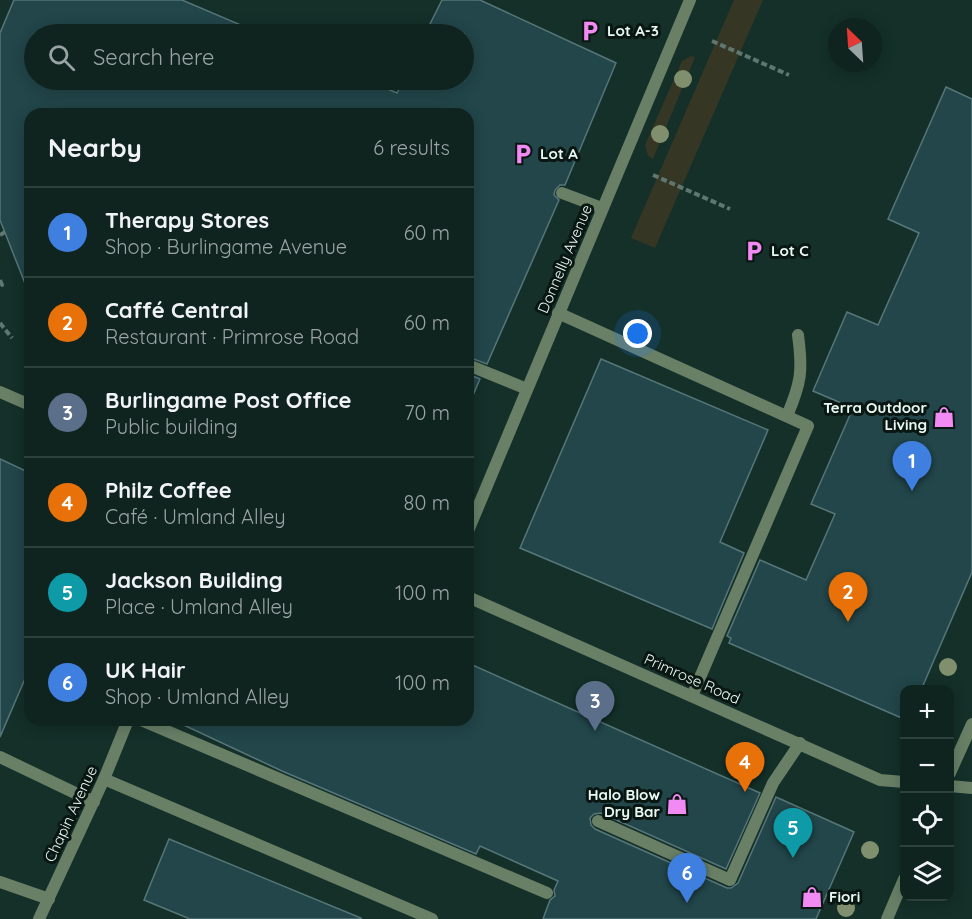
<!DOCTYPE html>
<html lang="en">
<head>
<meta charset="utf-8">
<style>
	:root { --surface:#0f241f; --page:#182c28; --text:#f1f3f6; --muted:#9ba4a4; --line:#2f413d; --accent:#8bbbb9 }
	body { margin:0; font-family:Quicksand,sans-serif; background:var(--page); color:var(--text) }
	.controls { position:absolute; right:18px; bottom:18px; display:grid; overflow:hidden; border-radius:12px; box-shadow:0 3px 15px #0003 }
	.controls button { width:54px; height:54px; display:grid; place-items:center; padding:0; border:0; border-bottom:2px solid var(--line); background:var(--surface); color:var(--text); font:30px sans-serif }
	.compass { position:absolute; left:828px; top:18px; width:54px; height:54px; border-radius:50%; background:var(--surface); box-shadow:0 3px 15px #0003; rotate:335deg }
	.you { position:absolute; left:638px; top:334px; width:21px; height:21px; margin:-15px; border:4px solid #fff; border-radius:50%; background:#1a73e8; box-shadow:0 0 0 9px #1a73e833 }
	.badge { display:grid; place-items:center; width:39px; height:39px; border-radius:50%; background:var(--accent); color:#fff; font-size:20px; font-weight:700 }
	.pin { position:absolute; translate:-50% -50px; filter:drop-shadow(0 2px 3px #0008) }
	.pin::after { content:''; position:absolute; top:32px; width:21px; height:18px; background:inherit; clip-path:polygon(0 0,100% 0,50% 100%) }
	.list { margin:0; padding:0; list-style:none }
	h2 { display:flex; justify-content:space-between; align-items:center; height:78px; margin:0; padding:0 24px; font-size:26px }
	h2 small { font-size:20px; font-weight:400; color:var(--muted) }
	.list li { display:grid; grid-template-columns:39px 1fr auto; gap:18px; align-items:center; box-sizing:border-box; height:90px; padding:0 24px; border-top:2px solid var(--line) }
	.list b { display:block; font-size:22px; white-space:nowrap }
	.list p { margin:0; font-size:20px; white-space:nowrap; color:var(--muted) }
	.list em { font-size:20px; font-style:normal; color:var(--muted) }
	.icon { flex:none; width:33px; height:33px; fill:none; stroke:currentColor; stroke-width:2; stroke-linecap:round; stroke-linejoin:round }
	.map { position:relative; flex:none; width:972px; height:919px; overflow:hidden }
	.search { position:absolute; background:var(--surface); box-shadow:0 3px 15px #0003; left:24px; top:24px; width:450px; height:66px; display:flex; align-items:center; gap:15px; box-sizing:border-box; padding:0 21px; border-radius:33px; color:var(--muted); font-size:22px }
	.panel { position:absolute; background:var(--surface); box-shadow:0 3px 15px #0003; left:24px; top:108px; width:450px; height:618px; border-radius:18px }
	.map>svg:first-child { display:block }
	.green { fill:#353724 }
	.building { fill:#22464a; stroke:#567679; stroke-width:1.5 }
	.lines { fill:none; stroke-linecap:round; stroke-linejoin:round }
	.path { stroke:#607771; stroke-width:4; stroke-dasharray:6 3; stroke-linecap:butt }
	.service { stroke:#698067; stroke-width:12 }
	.pedestrian { stroke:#698067; stroke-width:12 }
	.minor { stroke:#698067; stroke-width:12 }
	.tertiary { stroke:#698067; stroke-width:12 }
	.tree { fill:#80906e }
	.labels { text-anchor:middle; stroke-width:6; stroke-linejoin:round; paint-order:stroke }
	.poi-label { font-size:15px; font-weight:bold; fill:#e8f8f3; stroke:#0a1612; text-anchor:start }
	.street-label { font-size:15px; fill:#e8f8f3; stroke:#0a1612 }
</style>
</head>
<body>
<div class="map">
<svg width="972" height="919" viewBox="0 0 972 919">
	<rect width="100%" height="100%" fill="#143029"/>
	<!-- green -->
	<g class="green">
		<path d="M734,0H763L655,248L631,238Z"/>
		<path d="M691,56L695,57L653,159L648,156L645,145L682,61Z"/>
	</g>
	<!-- building -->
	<g class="building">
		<path d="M14,0H182L262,34H34V80H367L397,93L404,80H464V34H425L442,0H480L616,63L565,185H560L555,190L554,195L559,200L487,364L468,357V114H30V291H28L0,220V33Z"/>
		<path d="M946,87L972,99V572L921,690H904V719L729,643L731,638L727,636L760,560L806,580L835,514L811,504L853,408L813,391L847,312L878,325L919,233L888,219Z"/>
		<path d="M601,359L768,430L720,542L744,553L712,629L520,548Z"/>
		<path d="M468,374L480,379L468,407Z"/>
		<path d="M0,459L30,473V667L0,737Z"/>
		<path d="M468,663L760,793L726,869L601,813L594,814L590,818L591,825L595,829L727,888H731L738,883L776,797L854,832L816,919H543L550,900L555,896L554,890L558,881L480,846L476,854L282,771L173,720H468Z"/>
		<path d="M169,839L361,918V919H190L144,900Z"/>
	</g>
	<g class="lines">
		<!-- path -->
		<g class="path">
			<path d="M712,41L789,75"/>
			<path d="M653,175L730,209"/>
			<path d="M0,235L5,232"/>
			<path d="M0,280L2,285L0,284"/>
			<path d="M0,323L12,338"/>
		</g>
		<!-- service -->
		<g class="service">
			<path d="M562,193L602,208"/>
			<path d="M558,313L808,426L692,696"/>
			<path d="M468,365L527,389"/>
			<path d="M787,416C801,383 803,371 798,335"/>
			<path d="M141,720L547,893"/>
			<path d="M0,757L94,802"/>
			<path d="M104,779L432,919"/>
			<path d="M0,882L49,899"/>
		</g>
		<!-- pedestrian -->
		<path class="pedestrian" d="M598,821L730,880L773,783L800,743"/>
		<!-- minor -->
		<g class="minor">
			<path d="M0,392L30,405"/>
			<path d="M468,531L690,0"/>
			<path d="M468,597L880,780L904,782"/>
			<path d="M950,786L972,788"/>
			<path d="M39,919L104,779L128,720"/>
		</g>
		<!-- tertiary -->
		<g class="tertiary">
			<path d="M950,773L972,724"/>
			<path d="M887,919L904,879"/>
		</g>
	</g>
	<!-- trees -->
	<g class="tree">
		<circle cx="683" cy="79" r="9"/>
		<circle cx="660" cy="134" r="9"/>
		<circle cx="948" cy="667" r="9"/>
		<circle cx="870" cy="850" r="9"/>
		<circle cx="846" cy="908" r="9"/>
	</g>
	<!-- icons -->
	<defs>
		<symbol id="parking-bare" viewBox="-9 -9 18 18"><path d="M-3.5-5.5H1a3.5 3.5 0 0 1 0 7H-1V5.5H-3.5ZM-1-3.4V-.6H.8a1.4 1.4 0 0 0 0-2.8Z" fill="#f28af3" stroke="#0a1612" stroke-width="2.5" paint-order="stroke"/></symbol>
		<symbol id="shop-bare" viewBox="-9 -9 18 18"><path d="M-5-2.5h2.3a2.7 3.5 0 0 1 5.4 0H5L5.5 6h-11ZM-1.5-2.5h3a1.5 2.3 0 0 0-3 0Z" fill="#f28af3" stroke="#0a1612" stroke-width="2.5" paint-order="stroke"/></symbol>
	</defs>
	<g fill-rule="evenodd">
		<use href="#parking-bare" x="575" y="16" width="30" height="30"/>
		<use href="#parking-bare" x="508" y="139" width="30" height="30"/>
		<use href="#parking-bare" x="739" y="236" width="30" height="30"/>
		<use href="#shop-bare" x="929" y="402" width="30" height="30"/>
		<use href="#shop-bare" x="662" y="789" width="30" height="30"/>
		<use href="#shop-bare" x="797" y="882" width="30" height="30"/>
	</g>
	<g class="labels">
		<!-- poi labels -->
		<g class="poi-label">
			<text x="607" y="36">Lot A-3</text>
			<text x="540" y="159">Lot A</text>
			<text x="771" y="256">Lot C</text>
			<text x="927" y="413" text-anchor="end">Terra Outdoor<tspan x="927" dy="17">Living</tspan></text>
			<text x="660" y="800" text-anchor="end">Halo Blow<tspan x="660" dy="17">Dry Bar</tspan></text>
			<text x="829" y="902">Fiori</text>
		</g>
		<!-- street labels -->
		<g class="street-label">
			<text transform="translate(565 259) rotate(-67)" y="5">Donnelly Avenue</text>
			<text transform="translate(692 679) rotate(24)" y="5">Primrose Road</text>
			<text transform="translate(71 814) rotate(-65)" y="5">Chapin Avenue</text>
		</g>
	</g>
</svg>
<div class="controls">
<button>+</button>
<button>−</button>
<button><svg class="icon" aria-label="locate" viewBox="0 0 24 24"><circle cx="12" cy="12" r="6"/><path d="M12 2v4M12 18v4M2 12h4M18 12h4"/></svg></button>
<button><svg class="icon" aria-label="layers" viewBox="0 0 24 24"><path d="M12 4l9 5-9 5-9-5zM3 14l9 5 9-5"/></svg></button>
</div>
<svg class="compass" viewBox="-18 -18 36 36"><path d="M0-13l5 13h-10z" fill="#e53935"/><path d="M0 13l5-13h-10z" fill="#9ba4a4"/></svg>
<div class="you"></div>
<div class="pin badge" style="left:912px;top:491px;background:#3f7fe0">1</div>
<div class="pin badge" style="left:848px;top:622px;background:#e8710a">2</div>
<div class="pin badge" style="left:595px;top:731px;background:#5c6f8a">3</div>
<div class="pin badge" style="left:745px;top:792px;background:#e8710a">4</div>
<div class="pin badge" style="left:793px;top:858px;background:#0f9aa8">5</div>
<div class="pin badge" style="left:687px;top:903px;background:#3f7fe0">6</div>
<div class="search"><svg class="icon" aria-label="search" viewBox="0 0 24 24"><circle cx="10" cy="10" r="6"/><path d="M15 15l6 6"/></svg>Search here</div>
<section class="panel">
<h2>Nearby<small>6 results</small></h2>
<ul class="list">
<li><span class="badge" style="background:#3f7fe0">1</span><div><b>Therapy Stores</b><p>Shop · Burlingame Avenue</p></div><em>60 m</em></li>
<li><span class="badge" style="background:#e8710a">2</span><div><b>Caffé Central</b><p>Restaurant · Primrose Road</p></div><em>60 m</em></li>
<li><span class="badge" style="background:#5c6f8a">3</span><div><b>Burlingame Post Office</b><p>Public building</p></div><em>70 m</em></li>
<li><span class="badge" style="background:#e8710a">4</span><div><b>Philz Coffee</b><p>Café · Umland Alley</p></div><em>80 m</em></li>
<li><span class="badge" style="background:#0f9aa8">5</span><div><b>Jackson Building</b><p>Place · Umland Alley</p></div><em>100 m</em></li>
<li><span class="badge" style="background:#3f7fe0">6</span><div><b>UK Hair</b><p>Shop · Umland Alley</p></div><em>100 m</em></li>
</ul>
</section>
</div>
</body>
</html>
